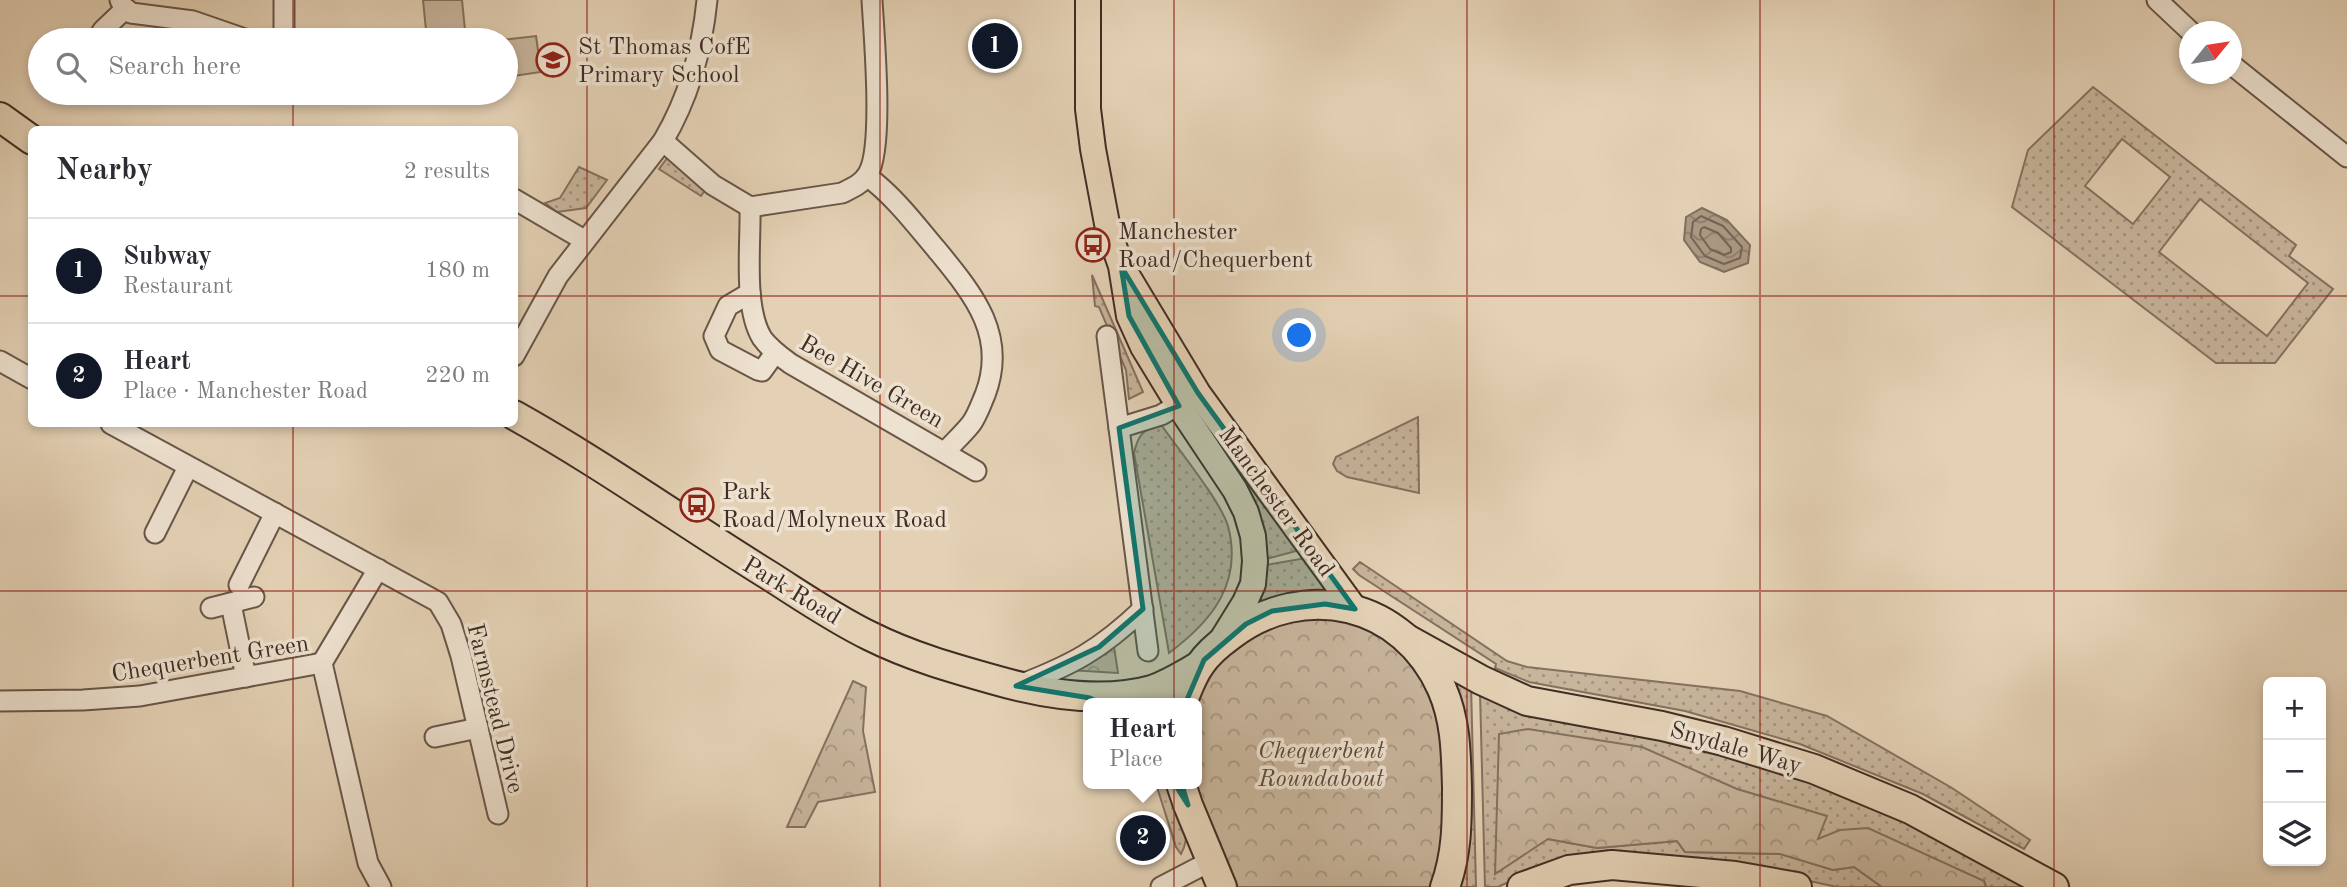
<!DOCTYPE html>
<html lang="en">
<head>
<meta charset="utf-8">
<style>
	:root { --surface:#fff; --page:#f2f2f3; --text:#2b2b33; --muted:#7c7c81; --line:#e1e1e2; --accent:#111827 }
	body { margin:0; font-family:"Old Standard TT",serif; background:var(--page); color:var(--text) }
	.controls { position:absolute; right:21px; bottom:21px; display:grid; overflow:hidden; border-radius:10px; box-shadow:0 4px 10px #0003 }
	.controls button { width:63px; height:63px; display:grid; place-items:center; padding:0; border:0; border-bottom:2px solid var(--line); background:var(--surface); color:var(--text); font:35px sans-serif }
	.compass { position:absolute; left:2179px; top:21px; width:63px; height:63px; border-radius:50%; background:var(--surface); box-shadow:0 4px 10px #0003; rotate:60deg }
	.you { position:absolute; left:1300px; top:336px; width:24px; height:24px; margin:-18px; border:5px solid #fff; border-radius:50%; background:#1a73e8; box-shadow:0 0 0 10px #1a73e833 }
	.badge { display:grid; place-items:center; width:46px; height:46px; border-radius:50%; background:var(--accent); color:#fff; font-size:23px; font-weight:700 }
	.pin { position:absolute; translate:-50% -50%; border:4px solid #fff; box-shadow:0 2px 7px #0006 }
	.popup { position:absolute; left:1083px; top:698px; width:119px; height:91px; box-sizing:border-box; display:grid; place-content:center; border-radius:10px; background:var(--surface); filter:drop-shadow(0 2px 5px #0005); font-size:23px; white-space:nowrap; color:var(--muted) }
	.popup b { font-size:26px; color:var(--text) }
	.popup::after { content:''; position:absolute; left:50%; top:100%; margin-left:-14px; border:14px solid transparent; border-top-color:var(--surface) }
	.list { margin:0; padding:0; list-style:none }
	h2 { display:flex; justify-content:space-between; align-items:center; height:91px; margin:0; padding:0 28px; font-size:30px }
	h2 small { font-size:23px; font-weight:400; color:var(--muted) }
	.list li { display:grid; grid-template-columns:46px 1fr auto; gap:21px; align-items:center; box-sizing:border-box; height:105px; padding:0 28px; border-top:2px solid var(--line) }
	.list b { display:block; font-size:26px; white-space:nowrap }
	.list p { margin:0; font-size:23px; white-space:nowrap; color:var(--muted) }
	.list em { font-size:23px; font-style:normal; color:var(--muted) }
	.icon { flex:none; width:38px; height:38px; fill:none; stroke:currentColor; stroke-width:2; stroke-linecap:round; stroke-linejoin:round }
	.map { position:relative; flex:none; width:2347px; height:887px; overflow:hidden }
	.search { position:absolute; background:var(--surface); box-shadow:0 4px 10px #0003; left:28px; top:28px; width:490px; height:77px; display:flex; align-items:center; gap:18px; box-sizing:border-box; padding:0 24px; border-radius:38px; color:var(--muted); font-size:26px }
	.panel { position:absolute; background:var(--surface); box-shadow:0 4px 10px #0003; left:28px; top:126px; width:490px; height:301px; border-radius:10px }
	.map>svg:first-child { display:block }
	.grass { fill:url(#grass-dots); stroke:#847160; stroke-width:2; fill-rule:evenodd }
	.forest { fill:url(#forest-crowns); stroke:#847160; stroke-width:2 }
	.pitch { fill:#c8b59c; stroke:#847160; stroke-width:2 }
	.water { fill:url(#water-waves); stroke:#816e5e; stroke-width:2 }
	.lines { fill:none; stroke-linecap:round; stroke-linejoin:round }
	.shore { stroke:#766354; stroke-width:2 }
	.minor-casing { stroke:#695648; stroke-width:23 }
	.major-casing { stroke:#402d24; stroke-width:28 }
	.highway-casing { stroke:#402d24; stroke-width:32 }
	.minor { stroke:#ede1cf; stroke-width:19 }
	.major { stroke:#e4d1b5; stroke-width:24 }
	.highway { stroke:#e4d1b5; stroke-width:28 }
	.marked { fill:#0f766e; fill-opacity:0.2; stroke:#0f766e; stroke-width:5; stroke-linejoin:round }
	.grid { fill:none; stroke:#8f2418; stroke-width:2; stroke-opacity:0.55 }
	.labels { text-anchor:middle; stroke-width:7; stroke-linejoin:round; paint-order:stroke }
	.poi-label { font-size:24px; fill:#402d24; stroke:#ede1cf; text-anchor:start }
	.street-label { font-size:24px; fill:#402d24; stroke:#ede1cf }
	.park-label { font-size:24px; font-style:italic; fill:#5b483c; stroke:#ede1cf }
</style>
</head>
<body>
<div class="map">
<svg width="2347" height="887" viewBox="0 0 2347 887">
	<defs>
		<pattern id="grass-dots" width="8" height="8" patternUnits="userSpaceOnUse" patternTransform="scale(1.75)"><rect width="8" height="8" fill="#c8b59c"/><path d="M2 2h.1M6 6h.1" fill="none" stroke="#a4947f" stroke-width="1.8" stroke-linecap="round"/></pattern>
		<pattern id="forest-crowns" width="20" height="18" patternUnits="userSpaceOnUse" patternTransform="scale(1.75)"><rect width="20" height="18" fill="#c8b59c"/><path d="M2 6a3 3 0 1 1 6 0M12 15a3 3 0 1 1 6 0" fill="none" stroke="#a4947f"/></pattern>
		<pattern id="water-waves" width="16" height="10" patternUnits="userSpaceOnUse" patternTransform="scale(1.75)"><rect width="16" height="10" fill="#ac9984"/><path d="M0 5q4-4 8 0t8 0" fill="none" stroke="#8d7d6c"/></pattern>
	</defs>
	<rect width="100%" height="100%" fill="#e4d1b5"/>
	<filter id="stains"><feTurbulence type="fractalNoise" baseFrequency=".00286" numOctaves="4"/><feColorMatrix values="0 0 0 0 .2 0 0 0 0 .09 0 0 0 0 .02 0 0 0 .5 -.17"/></filter>
	<radialGradient id="worn" r=".72"><stop offset=".6" stop-color="#630" stop-opacity="0"/><stop offset="1" stop-color="#630" stop-opacity=".3"/></radialGradient>
	<!-- grass -->
	<g class="grass">
		<path d="M2093,87L2296,245L2289,256L2333,289L2275,363H2216L2012,207L2028,150ZM2122,139L2170,177L2133,224L2085,186ZM2200,199L2308,283L2267,336L2159,252Z"/>
		<path d="M668,157L707,187L701,196L659,169Z"/>
		<path d="M579,167L607,180L586,208L557,212L545,203L560,198Z"/>
		<path d="M1092,275L1143,392L1129,399L1126,370L1099,307L1095,306Z"/>
		<path d="M1198,416L1206,418L1300,550L1266,559Z"/>
		<path d="M1418,417L1419,493L1347,477L1337,471L1333,464L1336,457Z"/>
		<path d="M1160,423C1177,448 1220,500 1228,526C1243,583 1212,621 1169,653L1134,453C1138,435 1143,430 1160,423Z"/>
		<path d="M1306,558L1332,592L1263,603L1260,597L1266,565Z"/>
		<path d="M1360,562L1507,661L1527,667L1740,691L1827,716L1952,788L2030,840L2024,849L1923,794L1800,744L1685,711L1529,682L1495,668L1496,664L1359,575L1353,569Z"/>
		<path d="M1452,676L1471,684L1476,887H1455L1469,850L1468,786L1465,718Z"/>
		<path d="M1480,692L1662,737L1786,771L1920,825L2035,887H1986L1984,881L1817,839L1826,816L1737,789L1548,839L1597,848L1677,841L1685,852L1781,854L1833,870L1854,867L1882,887H1837L1787,876L1532,871L1498,887H1485Z"/>
		<path d="M1156,784H1167C1177,805 1195,830 1181,854L1176,847Z"/>
	</g>
	<!-- forest -->
	<g class="forest">
		<path d="M1324,617C1383,628 1421,657 1439,717C1446,742 1443,771 1444,798C1444,828 1446,860 1429,887H1236L1195,784H1197L1196,703L1215,668L1227,654L1253,635L1276,624Z"/>
		<path d="M1113,640L1118,673L1067,670Z"/>
		<path d="M853,681L866,687L863,731L875,792L818,802L805,827H787Z"/>
		<path d="M1528,729L1642,747L1737,789L1827,816L1818,839L1840,830L1868,828L1984,881L1986,887H1882L1854,867L1833,870L1780,854L1685,852L1677,841L1597,848L1548,839L1495,874L1499,734Z"/>
	</g>
	<!-- pitch -->
	<g class="pitch">
		<path d="M423,0H462L466,40H427Z"/>
		<path d="M536,36L541,72L506,77V40H502Z"/>
	</g>
	<!-- water -->
	<path class="water" d="M1702,208L1727,220L1750,245L1748,263L1724,272L1700,262L1684,240L1686,217Z"/>
	<g class="lines">
		<!-- shore -->
		<g class="shore">
			<path d="M1701,216L1723,226L1742,247L1740,258L1724,264L1705,256L1691,237L1693,222Z"/>
			<path d="M1704,227L1718,233L1731,248V252L1724,255L1710,249L1700,235L1701,229Z"/>
		</g>
		<defs>
			<g id="minor">
				<path d="M120,0L123,6L131,13L193,21L248,40"/>
				<path d="M2157,0L2191,32"/>
				<path d="M97,40L103,30L125,9"/>
				<path d="M276,40H284V0"/>
				<path d="M2232,65L2347,157"/>
				<path d="M663,141L713,185L750,207L842,193C852,188 862,184 868,174C884,147 874,36 872,0"/>
				<path d="M867,176C895,197 915,224 937,250C973,294 1008,335 985,395C981,404 977,416 971,424C963,434 954,442 945,452"/>
				<path d="M514,199L584,240"/>
				<path d="M750,207C751,243 743,307 762,338C770,349 780,356 791,364L976,471"/>
				<path d="M750,293L728,306L714,336L720,350L758,370L762,371L775,353"/>
				<path d="M1107,336L1148,651"/>
				<path d="M514,356L558,276L663,141C689,97 702,51 707,0"/>
				<path d="M0,361L32,379"/>
				<path d="M111,424L438,602L451,624L461,656L498,814"/>
				<path d="M1119,428L1161,415L1188,399"/>
				<path d="M155,533L188,467"/>
				<path d="M239,585L275,513"/>
				<path d="M231,604L246,677"/>
				<path d="M211,608L254,597"/>
				<path d="M322,663L368,863L381,887"/>
				<path d="M322,663L378,569"/>
				<path d="M1017,686C1072,665 1100,650 1143,609"/>
				<path d="M0,701L83,700L140,696L322,663"/>
				<path d="M435,737L478,728"/>
				<path d="M1161,887L1211,861"/>
			</g>
			<g id="major">
				<path d="M1088,0V109L1093,149L1108,229L1121,266L1129,316L1143,347L1179,406L1235,490L1246,512L1253,536L1255,561L1253,584L1245,602L1219,644"/>
				<path d="M1127,275L1198,393L1355,609"/>
			</g>
			<g id="highway">
				<path d="M0,117L32,140"/>
				<path d="M514,415C602,464 684,523 770,576C803,597 835,619 870,636C910,656 952,668 995,680C1044,694 1101,704 1152,690C1169,684 1183,675 1199,666"/>
				<path d="M1407,639L1481,680L1527,701L1662,726L1723,741L1814,769L1910,809L2054,887"/>
				<path d="M1182,703C1187,691 1192,676 1200,665C1208,653 1219,644 1230,636C1304,579 1404,602 1442,689C1456,721 1456,754 1457,788C1457,823 1457,854 1445,887"/>
				<path d="M1181,784L1188,805L1222,887"/>
				<path d="M1522,887L1569,870L1612,865L1735,876L1797,887"/>
			</g>
		</defs>
		<!-- minor casing -->
		<use href="#minor" class="minor-casing"/>
		<!-- major casing -->
		<use href="#major" class="major-casing"/>
		<!-- highway casing -->
		<use href="#highway" class="highway-casing"/>
		<!-- minor -->
		<use href="#minor" class="minor"/>
		<!-- major -->
		<use href="#major" class="major"/>
		<!-- highway -->
		<use href="#highway" class="highway"/>
	</g>
	<!-- marked area -->
	<path class="marked" d="M1121,266L1198,393L1355,609L1325,604L1272,611L1246,624L1204,660L1177,723L1178,772L1188,805L1136,722L1090,698L1016,686L1099,647L1143,609L1119,428L1179,406L1129,316Z"/>
	<!-- grid -->
	<path class="grid" d="M293,0V40M587,0V887M880,0V887M1174,0V887M1467,0V887M1760,0V887M2054,0V887M293,93V130M0,296H32M514,296H2347M293,424V887M0,591H2347"/>
	<!-- icons -->
	<defs>
		<symbol id="school-ring" viewBox="-11 -11 22 22"><circle r="9.5" fill="#ede1cf" stroke="#8f2418" stroke-width="1.5"/><path d="M0-5L7-2L0 1L-7-2ZM-4 1L0 2.5L4 1V4Q0 6-4 4Z" fill="#8f2418"/></symbol>
		<symbol id="bus-ring" viewBox="-11 -11 22 22"><circle r="9.5" fill="#ede1cf" stroke="#8f2418" stroke-width="1.5"/><path d="M-5-6H5V4H4V6H2V4H-2V6H-4V4H-5ZM-3.5-4V0h7V-4ZM-3.5 1.2v1.5H-2V1.2ZM2 1.2v1.5H3.5V1.2Z" fill="#8f2418"/></symbol>
	</defs>
	<g fill-rule="evenodd">
		<use href="#school-ring" x="534" y="41" width="38" height="38"/>
		<use href="#bus-ring" x="1074" y="226" width="38" height="38"/>
		<use href="#bus-ring" x="678" y="486" width="38" height="38"/>
	</g>
	<g class="labels">
		<!-- poi labels -->
		<g class="poi-label">
			<text x="578" y="54">St Thomas CofE<tspan x="578" dy="28">Primary School</tspan></text>
			<text x="1118" y="239">Manchester<tspan x="1118" dy="28">Road/Chequerbent</tspan></text>
			<text x="722" y="499">Park<tspan x="722" dy="28">Road/Molyneux Road</tspan></text>
		</g>
		<!-- street labels -->
		<g class="street-label">
			<text transform="translate(872 381) rotate(30)" y="8">Bee Hive Green</text>
			<text transform="translate(1277 501) rotate(54)" y="8">Manchester Road</text>
			<text transform="translate(792 590) rotate(31)" y="8">Park Road</text>
			<text transform="translate(210 658) rotate(-9)" y="8">Chequerbent Green</text>
			<text transform="translate(496 708) rotate(76)" y="8">Farmstead Drive</text>
			<text transform="translate(1736 747) rotate(16)" y="8">Snydale Way</text>
		</g>
		<!-- park labels -->
		<g class="park-label">
			<text x="1321" y="758">Chequerbent<tspan x="1321" dy="28">Roundabout</tspan></text>
		</g>
	</g>
	<rect width="100%" height="100%" filter="url(#stains)"/>
	<rect width="100%" height="100%" fill="url(#worn)"/>
</svg>
<div class="controls">
<button>+</button>
<button>−</button>
<button><svg class="icon" aria-label="layers" viewBox="0 0 24 24"><path d="M12 4l9 5-9 5-9-5zM3 14l9 5 9-5"/></svg></button>
</div>
<svg class="compass" viewBox="-18 -18 36 36"><path d="M0-13l5 13h-10z" fill="#e53935"/><path d="M0 13l5-13h-10z" fill="#7c7c81"/></svg>
<div class="you"></div>
<div class="pin badge" style="left:995px;top:46px">1</div>
<div class="pin badge" style="left:1143px;top:838px">2</div>
<div class="popup"><b>Heart</b>Place</div>
<div class="search"><svg class="icon" aria-label="search" viewBox="0 0 24 24"><circle cx="10" cy="10" r="6"/><path d="M15 15l6 6"/></svg>Search here</div>
<section class="panel">
<h2>Nearby<small>2 results</small></h2>
<ul class="list">
<li><span class="badge">1</span><div><b>Subway</b><p>Restaurant</p></div><em>180 m</em></li>
<li><span class="badge">2</span><div><b>Heart</b><p>Place · Manchester Road</p></div><em>220 m</em></li>
</ul>
</section>
</div>
</body>
</html>
